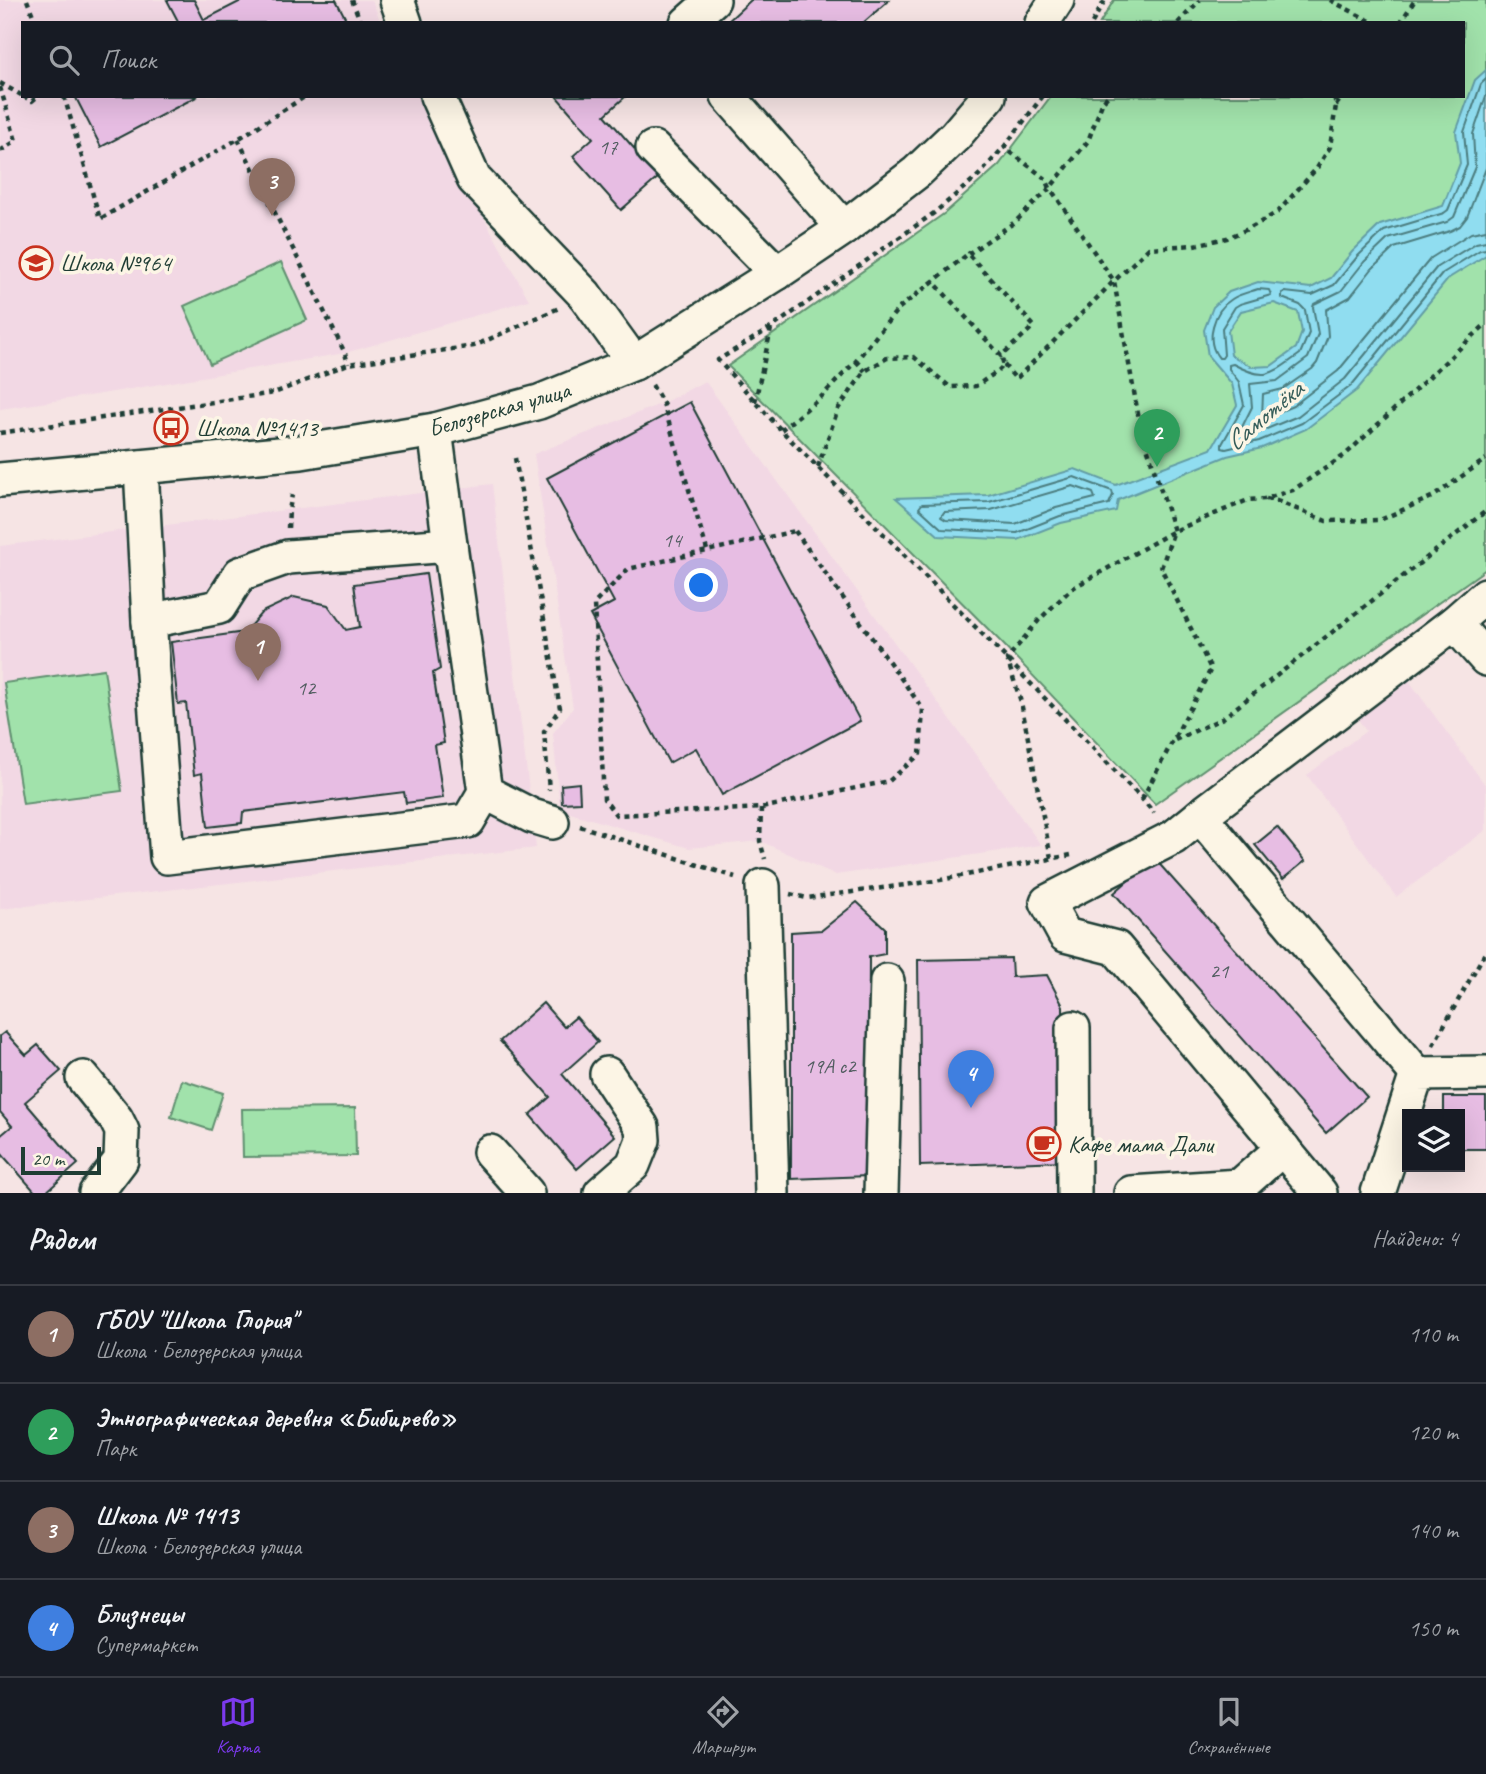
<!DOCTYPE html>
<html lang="ru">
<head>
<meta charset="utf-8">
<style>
	:root { --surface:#171b24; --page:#242831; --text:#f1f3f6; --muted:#9ea1a6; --line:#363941; --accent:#7c3aed }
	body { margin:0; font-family:Caveat,sans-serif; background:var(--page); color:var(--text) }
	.controls { position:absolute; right:21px; bottom:21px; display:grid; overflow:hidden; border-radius:0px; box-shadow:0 7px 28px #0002 }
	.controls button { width:63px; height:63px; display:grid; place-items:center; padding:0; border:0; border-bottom:2px solid var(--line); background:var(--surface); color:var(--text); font:35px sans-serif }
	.scale { position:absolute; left:21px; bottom:18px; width:80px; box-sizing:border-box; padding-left:7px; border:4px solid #1f3d34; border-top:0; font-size:19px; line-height:24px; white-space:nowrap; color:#1f3d34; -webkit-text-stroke:5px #fcf5e5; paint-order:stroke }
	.you { position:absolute; left:702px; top:586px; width:24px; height:24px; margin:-18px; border:5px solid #fff; border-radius:50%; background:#1a73e8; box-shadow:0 0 0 10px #1a73e833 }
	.badge { display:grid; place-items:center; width:46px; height:46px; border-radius:50%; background:var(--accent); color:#fff; font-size:23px; font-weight:700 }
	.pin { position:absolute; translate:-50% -58px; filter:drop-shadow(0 2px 4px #0008) }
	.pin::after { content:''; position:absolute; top:37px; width:24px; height:21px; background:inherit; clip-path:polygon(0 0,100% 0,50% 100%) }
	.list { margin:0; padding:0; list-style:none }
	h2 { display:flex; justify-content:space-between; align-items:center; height:91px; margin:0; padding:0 28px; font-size:30px }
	h2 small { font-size:23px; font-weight:400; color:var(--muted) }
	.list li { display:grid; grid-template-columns:46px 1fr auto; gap:21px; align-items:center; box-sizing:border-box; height:98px; padding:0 28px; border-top:2px solid var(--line) }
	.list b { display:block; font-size:26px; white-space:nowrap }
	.list p { margin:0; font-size:23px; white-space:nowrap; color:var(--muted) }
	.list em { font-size:23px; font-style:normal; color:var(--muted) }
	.icon { flex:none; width:38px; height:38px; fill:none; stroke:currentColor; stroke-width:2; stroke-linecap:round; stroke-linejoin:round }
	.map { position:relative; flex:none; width:1486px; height:1193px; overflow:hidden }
	.search { position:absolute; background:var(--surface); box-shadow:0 7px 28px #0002; left:21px; right:21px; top:21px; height:77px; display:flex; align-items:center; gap:18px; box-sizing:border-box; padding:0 24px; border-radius:0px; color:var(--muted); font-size:26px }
	.sheet { height:483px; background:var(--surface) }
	nav { display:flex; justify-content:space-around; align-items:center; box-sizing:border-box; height:98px; border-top:2px solid var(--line); background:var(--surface); font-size:19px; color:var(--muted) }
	nav a { display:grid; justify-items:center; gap:4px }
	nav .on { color:var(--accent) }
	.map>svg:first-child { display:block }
	.built { fill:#f2d8e4 }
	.green { fill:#a1e2ab; stroke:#609070; stroke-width:2 }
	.water { fill:#90ddf0; stroke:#639da5; stroke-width:2; fill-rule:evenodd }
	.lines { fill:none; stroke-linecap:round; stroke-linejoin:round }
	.shore { stroke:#4c7d7f; stroke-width:2 }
	.building { fill:#e7bde3; stroke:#1f3d34; stroke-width:2 }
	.minor-casing { stroke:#1f3d34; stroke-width:38 }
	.path { stroke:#1f3d34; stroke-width:4.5; stroke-dasharray:5 5; stroke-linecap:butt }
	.minor { stroke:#fcf5e5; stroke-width:33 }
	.labels { text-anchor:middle; stroke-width:7; stroke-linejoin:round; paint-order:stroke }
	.number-label { font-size:21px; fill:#515d60 }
	.poi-label { font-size:24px; fill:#1f3d34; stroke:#fcf5e5; text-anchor:start }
	.street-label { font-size:24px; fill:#1f3d34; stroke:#fcf5e5 }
	.water-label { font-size:26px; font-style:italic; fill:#365d5a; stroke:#fcf5e5 }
</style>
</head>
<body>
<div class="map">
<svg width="1486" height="1193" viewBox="0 0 1486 1193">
	<rect width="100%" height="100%" fill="#f6e4e4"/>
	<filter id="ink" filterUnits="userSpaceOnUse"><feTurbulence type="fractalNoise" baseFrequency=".0143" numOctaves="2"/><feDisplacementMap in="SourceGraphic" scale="14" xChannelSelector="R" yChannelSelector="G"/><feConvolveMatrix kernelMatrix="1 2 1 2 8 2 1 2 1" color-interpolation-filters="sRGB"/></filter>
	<g filter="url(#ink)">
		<!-- built -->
		<g class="built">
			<path d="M0,0H372L381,23H23V96H417L529,300L345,353L101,394L0,409Z"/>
			<path d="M705,381L1041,845L836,875L760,841L689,848L560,810L553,733L573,708L534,454L663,403Z"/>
			<path d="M492,484L536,848L0,909V546Z"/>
			<path d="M1407,678L1486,786V830L1396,897L1307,775L1366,731L1356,716Z"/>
		</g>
		<!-- green -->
		<g class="green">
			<path d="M1114,0H1486V569L1155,804L1001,642L728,366L945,213L999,165L1051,96H1463V23H1100Z"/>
			<path d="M281,262L307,320L210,364L184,306Z"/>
			<path d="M104,669L122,791L23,804L4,683Z"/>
			<path d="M182,1080L223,1093L211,1130L171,1117Z"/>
			<path d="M355,1108L356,1156L243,1157L242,1109Z"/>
		</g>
		<!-- water -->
		<path class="water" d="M1486,70V255L1449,278L1357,390L1306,429L1262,448L1227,456L1118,500L1116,511L1061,523L1018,540L939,536L896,498L988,495L1075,469L1116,485L1211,449L1237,405L1232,384L1208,356L1204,330L1213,307L1229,292L1258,282L1311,288L1331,278L1352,252L1380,225L1443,206L1460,163L1456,132L1475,80ZM1274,303L1298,312L1302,332L1296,348L1271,366L1252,367L1231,355L1228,331L1241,311Z"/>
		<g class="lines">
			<!-- shore -->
			<g class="shore">
				<path d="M1486,79L1481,84L1464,132L1467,165L1448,210L1444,213L1384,231L1358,256L1334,285L1312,295L1285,292L1282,293V298L1300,305L1305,310L1309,333L1300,354C1272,374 1266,382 1233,364L1229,365V369L1239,382L1244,405L1222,444V448L1226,449L1259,441L1302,423L1351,386L1443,273L1480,250L1486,249"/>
				<path d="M1486,96L1473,134L1475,167L1454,217L1447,222L1388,239L1364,262L1341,291L1314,304L1313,307L1318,334L1308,358L1277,381L1250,384L1252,407L1240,431V434L1244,436L1257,433L1298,416L1345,379L1437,267L1476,243L1486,241"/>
				<path d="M1486,168L1467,217L1460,226L1450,231L1394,248L1372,269L1350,297L1326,310L1328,336L1317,363L1312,369L1283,389L1263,394L1262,416L1266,417L1293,406L1338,371L1431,258L1471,233L1486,230"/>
				<path d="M1258,289L1269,290L1271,295L1240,304L1235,307L1222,328L1224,355L1222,358H1219C1204,340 1214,310 1232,299C1239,294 1250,292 1258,289Z"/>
				<path d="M1074,477L1112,491L1113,495L1109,504L1060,516L1017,533L942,529L919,508L922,504L989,502Z"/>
				<path d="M1073,486L1093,493L1095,498L1056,508L1015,524L946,520L941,517L944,512L991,510Z"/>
			</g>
		</g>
		<!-- building -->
		<g class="building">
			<path d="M167,0H194L204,20L243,0H336L346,19L339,23H179Z"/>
			<path d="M751,0H889L863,23H726Z"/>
			<path d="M75,96H198L101,147Z"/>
			<path d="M556,96H626L605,115L659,177L621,210L573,156L593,138Z"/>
			<path d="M690,402L860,721L722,795L696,748L669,763L590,615L614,602L547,478Z"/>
			<path d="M426,574L440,669L433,673L444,743L435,745L443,798L406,803L404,792L243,812L242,823L208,827L202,773L194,775L186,703L178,704L171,642L245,632L262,612L294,597L328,605L346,630L360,627L354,584Z"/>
			<path d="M579,783L580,802L562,803L561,785Z"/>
			<path d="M1277,827L1305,861L1283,879L1255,845Z"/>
			<path d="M1154,858L1367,1097L1326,1133L1114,893Z"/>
			<path d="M857,902L885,928V954L869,957L868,1176L791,1179V932L822,930Z"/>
			<path d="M1011,958L1012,977L1047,975L1063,1006L1065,1161L920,1166L918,960Z"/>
			<path d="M543,1003L564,1027L576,1017L598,1042L562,1074L615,1136L577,1169L530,1115L550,1097L500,1041Z"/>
			<path d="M5,1032L26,1055L38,1045L61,1071L25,1102L78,1164L45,1193H36L0,1152V1136L12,1126L0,1112V1036Z"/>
			<path d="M1444,1097H1486V1149H1460V1114H1444Z"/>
		</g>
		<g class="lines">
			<defs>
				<g id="minor">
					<path d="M397,0L405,23"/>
					<path d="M687,23L713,0"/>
					<path d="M1042,23L1057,0"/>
					<path d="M437,96L474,179L585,295L634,363"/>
					<path d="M728,96L844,228"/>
					<path d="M653,148L777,273"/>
					<path d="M435,430L450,545"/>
					<path d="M141,467L149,621"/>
					<path d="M0,480L301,452L435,430L539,402L634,363L777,273L844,228L917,172L955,136L989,96"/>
					<path d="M1454,623L1486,659"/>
					<path d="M485,792L468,821L167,857L149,621L219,607L240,574L288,557L450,545L485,792L532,816L552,822"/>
					<path d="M1200,816L1174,837L1047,902L1065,935L1116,948L1320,1193"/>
					<path d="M763,886L772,1193"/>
					<path d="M1073,1028L1074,1193"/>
					<path d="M1417,1074L1200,816L1454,623L1486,595"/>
					<path d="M83,1078L116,1119L122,1131L121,1160L96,1193"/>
					<path d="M490,1152L527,1193"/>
					<path d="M601,1193L633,1165L643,1140L642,1127L607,1074"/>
					<path d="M881,1193L887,981"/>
					<path d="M1131,1193L1240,1186L1283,1148"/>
					<path d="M1378,1193L1417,1074L1486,1073"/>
				</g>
			</defs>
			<!-- minor casing -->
			<use href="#minor" class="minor-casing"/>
			<!-- path -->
			<g class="path">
				<path d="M27,0L36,23"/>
				<path d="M352,0L361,23"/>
				<path d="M1330,0L1374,23"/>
				<path d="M1092,23L1105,0"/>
				<path d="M1178,23L1200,0"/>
				<path d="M1400,23L1415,0"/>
				<path d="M0,83L23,96"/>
				<path d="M0,87L16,141L0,151"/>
				<path d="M23,96L32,101L38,96"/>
				<path d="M64,96L100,219L238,139L306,96"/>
				<path d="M1043,96L1004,147L979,175L934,213L771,328L718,360L781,430L1007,659L1142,799L1154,813"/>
				<path d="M1336,105L1343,96"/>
				<path d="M238,139L345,353L348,364"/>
				<path d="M968,254L1015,222L1050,188L1088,141L1103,101L1108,96"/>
				<path d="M856,361L865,371"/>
				<path d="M1004,365L1016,379L1114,281L1050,188L1046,179L1004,147"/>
				<path d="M652,385L663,403L707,550"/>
				<path d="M755,402L771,329"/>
				<path d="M781,430L820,398L856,361L898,309L968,254L1034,326L1001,356L932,280"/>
				<path d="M0,433L274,393L348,364L474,346L559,308"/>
				<path d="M515,458L560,708L544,732L549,790"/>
				<path d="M818,467L838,409L865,371L887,358L914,357L950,387L976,386L998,371L1004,365L1001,356"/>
				<path d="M1266,499L1277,501L1326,521L1380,520L1434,496L1486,459"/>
				<path d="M288,528L289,510L292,495"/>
				<path d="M795,531L923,709L920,754L889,781L761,808L616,815L604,799L594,604L628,569Z"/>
				<path d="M1175,740L1223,718L1486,511"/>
				<path d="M1142,799L1211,669L1161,568L1174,531L1140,425L1114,281L1149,248L1194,245L1227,238L1250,228L1278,212L1317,168L1330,147L1336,105L1334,96"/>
				<path d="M761,808L760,841L765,859"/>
				<path d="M580,826L735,877"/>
				<path d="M1051,858L1021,702L1007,659L1039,620L1071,589L1174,531L1248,500L1264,499L1293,490L1345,455L1486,324"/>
				<path d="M790,894L807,898L935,881L1071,855"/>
				<path d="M1433,1045L1486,951"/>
			</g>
			<!-- minor -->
			<use href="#minor" class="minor"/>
		</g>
	</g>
	<!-- icons -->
	<defs>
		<symbol id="school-ring" viewBox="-11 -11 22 22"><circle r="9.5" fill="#fcf5e5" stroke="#c8321e" stroke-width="1.5"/><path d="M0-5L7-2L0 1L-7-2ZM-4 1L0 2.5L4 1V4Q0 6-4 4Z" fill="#c8321e"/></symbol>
		<symbol id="bus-ring" viewBox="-11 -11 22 22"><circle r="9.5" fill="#fcf5e5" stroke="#c8321e" stroke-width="1.5"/><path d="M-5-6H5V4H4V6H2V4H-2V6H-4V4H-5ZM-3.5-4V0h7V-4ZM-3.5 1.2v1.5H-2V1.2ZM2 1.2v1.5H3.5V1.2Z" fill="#c8321e"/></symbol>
		<symbol id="cafe-ring" viewBox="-11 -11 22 22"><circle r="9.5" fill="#fcf5e5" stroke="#c8321e" stroke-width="1.5"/><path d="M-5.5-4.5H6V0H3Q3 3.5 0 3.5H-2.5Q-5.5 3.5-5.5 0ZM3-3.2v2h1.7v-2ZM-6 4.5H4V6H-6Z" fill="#c8321e"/></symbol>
	</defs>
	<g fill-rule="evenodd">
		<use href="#school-ring" x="17" y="244" width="38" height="38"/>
		<use href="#bus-ring" x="152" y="409" width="38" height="38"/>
		<use href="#cafe-ring" x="1025" y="1125" width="38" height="38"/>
	</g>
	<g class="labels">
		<!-- number labels -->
		<g class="number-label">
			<text x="608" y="154">17</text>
			<text x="672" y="547">14</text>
			<text x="306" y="695">12</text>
			<text x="1219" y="978">21</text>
			<text x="830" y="1073">19А с2</text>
		</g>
		<!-- poi labels -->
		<g class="poi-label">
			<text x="60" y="271">Школа №964</text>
			<text x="196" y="436">Школа №1413</text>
			<text x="1068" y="1152">Кафе мама Дали</text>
		</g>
		<!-- street labels -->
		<g class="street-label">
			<text transform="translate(499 409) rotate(-16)" y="8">Белозерская улица</text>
		</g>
		<!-- water labels -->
		<g class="water-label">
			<text transform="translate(1264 415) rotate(-40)" y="9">Самотёка</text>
		</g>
	</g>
</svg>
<div class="controls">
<button><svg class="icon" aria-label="layers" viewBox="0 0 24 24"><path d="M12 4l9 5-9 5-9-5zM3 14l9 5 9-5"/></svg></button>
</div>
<div class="scale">20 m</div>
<div class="you"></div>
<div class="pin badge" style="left:258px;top:681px;background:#8d6e63">1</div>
<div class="pin badge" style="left:1157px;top:467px;background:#2e9e5b">2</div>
<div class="pin badge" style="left:272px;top:216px;background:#8d6e63">3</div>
<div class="pin badge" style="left:971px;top:1108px;background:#3f7fe0">4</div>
<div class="search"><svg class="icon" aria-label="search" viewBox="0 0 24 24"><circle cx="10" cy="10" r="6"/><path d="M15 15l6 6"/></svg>Поиск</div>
</div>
<section class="sheet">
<h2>Рядом<small>Найдено: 4</small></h2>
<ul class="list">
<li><span class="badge" style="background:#8d6e63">1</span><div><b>ГБОУ &quot;Школа Глория&quot;</b><p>Школа · Белозерская улица</p></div><em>110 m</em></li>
<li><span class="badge" style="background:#2e9e5b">2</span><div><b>Этнографическая деревня «Бибирево»</b><p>Парк</p></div><em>120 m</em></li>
<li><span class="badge" style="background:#8d6e63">3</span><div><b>Школа № 1413</b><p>Школа · Белозерская улица</p></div><em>140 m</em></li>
<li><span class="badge" style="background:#3f7fe0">4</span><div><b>Близнецы</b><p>Супермаркет</p></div><em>150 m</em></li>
</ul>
</section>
<nav>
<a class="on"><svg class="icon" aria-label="map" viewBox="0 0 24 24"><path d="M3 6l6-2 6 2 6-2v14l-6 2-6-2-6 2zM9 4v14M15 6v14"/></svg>Карта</a>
<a><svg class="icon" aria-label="directions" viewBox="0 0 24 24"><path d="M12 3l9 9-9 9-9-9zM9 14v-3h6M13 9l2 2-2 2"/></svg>Маршрут</a>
<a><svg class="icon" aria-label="saved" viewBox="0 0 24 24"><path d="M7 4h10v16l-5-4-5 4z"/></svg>Сохранённые</a>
</nav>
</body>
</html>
